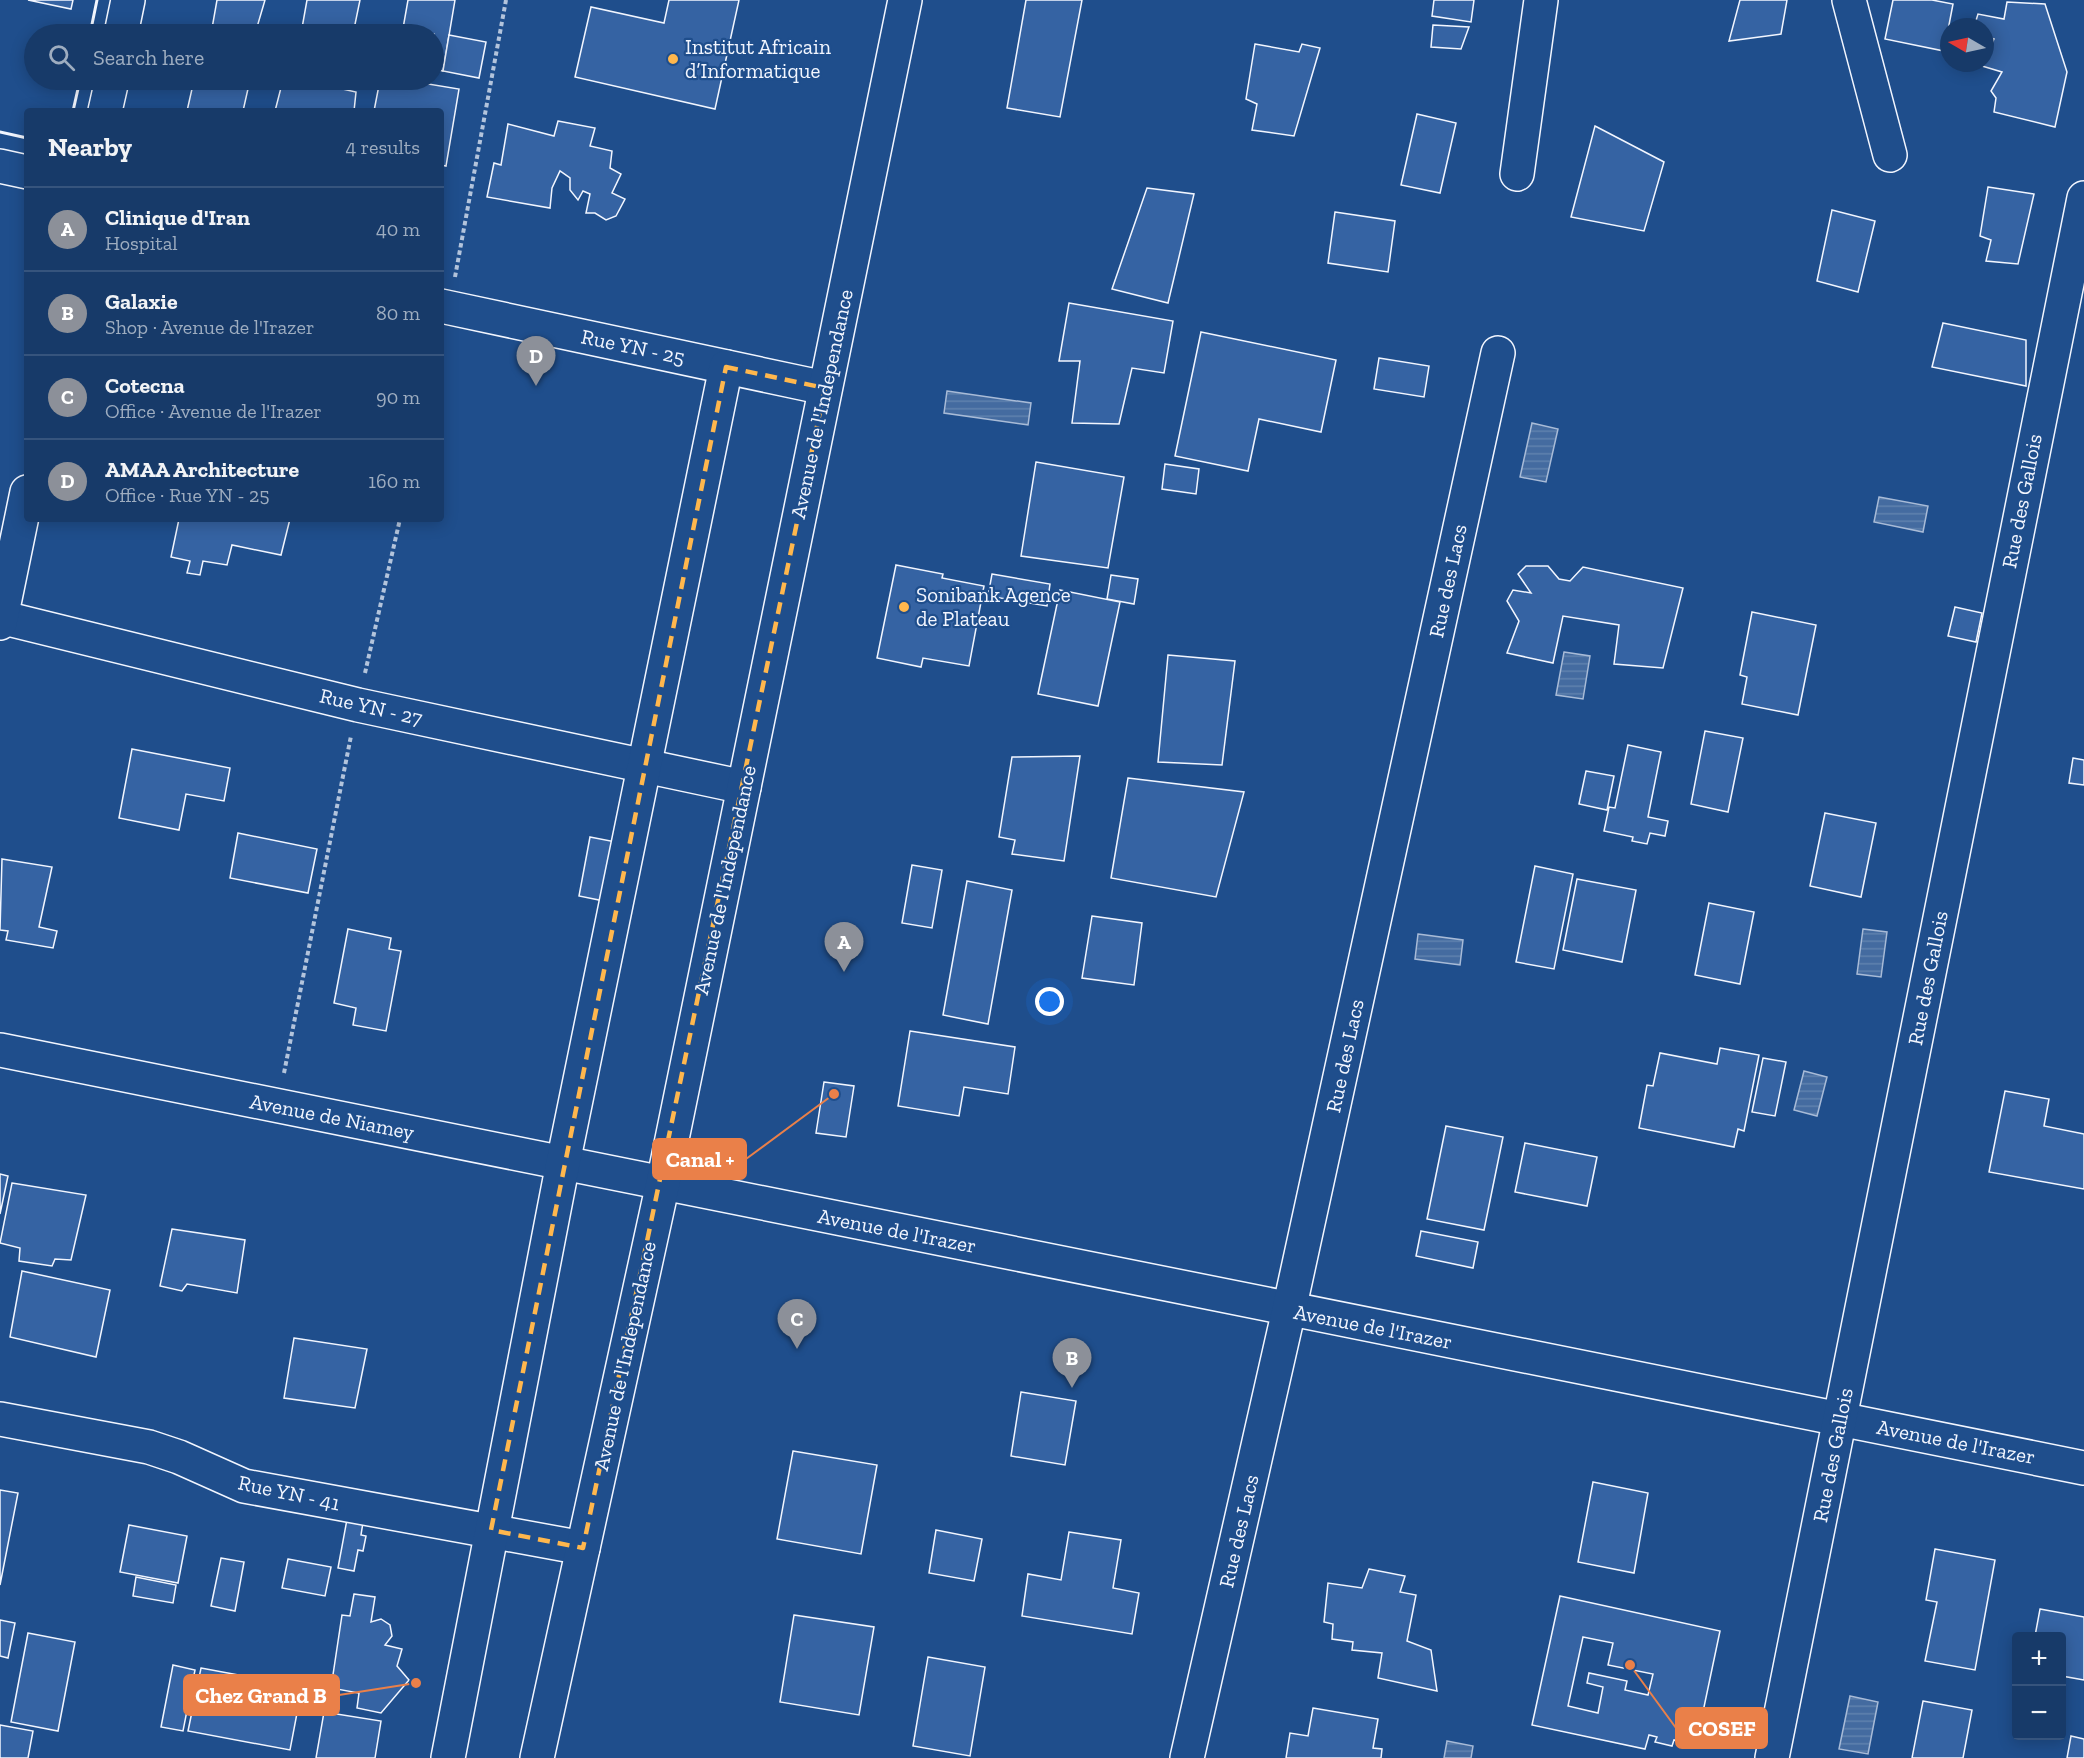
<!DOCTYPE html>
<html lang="en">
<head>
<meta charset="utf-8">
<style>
	:root { --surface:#173a69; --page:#20416f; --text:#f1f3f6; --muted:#9eadc0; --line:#36547d; --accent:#8c9099 }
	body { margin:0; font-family:"Zilla Slab",serif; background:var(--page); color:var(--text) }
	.controls { position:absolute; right:18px; bottom:18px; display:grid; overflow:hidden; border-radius:6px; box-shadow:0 3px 15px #0003 }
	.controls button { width:54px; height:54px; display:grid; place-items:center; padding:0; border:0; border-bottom:2px solid var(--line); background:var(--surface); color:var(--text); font:30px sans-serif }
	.compass { position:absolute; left:1940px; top:18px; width:54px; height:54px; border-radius:50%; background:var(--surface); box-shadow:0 3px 15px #0003; rotate:279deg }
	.you { position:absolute; left:1050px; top:1002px; width:21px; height:21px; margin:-15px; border:4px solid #fff; border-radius:50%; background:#1a73e8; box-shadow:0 0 0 9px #1a73e833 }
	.badge { display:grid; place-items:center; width:39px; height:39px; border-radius:50%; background:var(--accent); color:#fff; font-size:20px; font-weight:700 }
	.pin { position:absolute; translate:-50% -50px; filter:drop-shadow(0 2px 3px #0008) }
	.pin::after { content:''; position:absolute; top:32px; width:21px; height:18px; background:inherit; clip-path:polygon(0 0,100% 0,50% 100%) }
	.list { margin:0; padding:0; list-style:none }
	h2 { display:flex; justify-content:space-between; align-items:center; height:78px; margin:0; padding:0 24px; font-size:26px }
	h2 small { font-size:20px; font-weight:400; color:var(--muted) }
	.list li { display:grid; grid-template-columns:39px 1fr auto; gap:18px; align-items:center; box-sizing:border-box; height:84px; padding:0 24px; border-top:2px solid var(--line) }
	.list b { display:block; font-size:22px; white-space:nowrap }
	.list p { margin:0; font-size:20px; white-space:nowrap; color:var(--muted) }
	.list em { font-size:20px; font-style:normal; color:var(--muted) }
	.icon { flex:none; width:33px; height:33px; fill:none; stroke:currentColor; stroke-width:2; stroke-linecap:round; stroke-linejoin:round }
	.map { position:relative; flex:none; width:2084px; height:1758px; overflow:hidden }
	.search { position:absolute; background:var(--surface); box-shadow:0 3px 15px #0003; left:24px; top:24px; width:420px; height:66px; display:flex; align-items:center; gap:15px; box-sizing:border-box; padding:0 21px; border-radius:33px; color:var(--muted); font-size:22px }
	.panel { position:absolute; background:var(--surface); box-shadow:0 3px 15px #0003; left:24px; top:108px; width:420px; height:414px; border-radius:6px }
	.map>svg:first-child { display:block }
	.water { fill:url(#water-rules); stroke:#a8bbd7; stroke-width:1.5 }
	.building { fill:#3563a3; stroke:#f2f6ff; stroke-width:1.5; fill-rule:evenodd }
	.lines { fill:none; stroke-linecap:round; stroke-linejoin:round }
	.minor-casing { stroke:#f2f6ff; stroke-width:36 }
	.highway-casing { stroke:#f2f6ff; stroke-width:36 }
	.path { stroke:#b3c4dc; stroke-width:4; stroke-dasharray:4.5 3; stroke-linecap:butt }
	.minor { stroke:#1f4e8c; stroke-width:33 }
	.highway { stroke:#1f4e8c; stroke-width:33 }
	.wall { stroke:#f2f6ff; stroke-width:3 }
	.marked { fill:none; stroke:#ffb74d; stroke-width:4.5; stroke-dasharray:12 8; stroke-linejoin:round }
	.poi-dot { fill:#ffb74d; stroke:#1f4e8c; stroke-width:2 }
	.labels { text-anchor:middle; stroke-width:4.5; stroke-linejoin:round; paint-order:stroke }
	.poi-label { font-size:21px; fill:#f2f6ff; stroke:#1f4e8c; text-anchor:start }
	.street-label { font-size:21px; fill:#f2f6ff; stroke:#1f4e8c }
	.leader { fill:none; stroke:#ea8049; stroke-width:2 }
	.callout-dot { fill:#ea8049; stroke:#1f4e8c; stroke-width:2 }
	.callout { fill:#ea8049; stroke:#ea8049; stroke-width:2 }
	.callout-label { font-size:22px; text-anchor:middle; font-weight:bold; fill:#fff }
</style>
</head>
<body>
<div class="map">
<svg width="2084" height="1758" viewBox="0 0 2084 1758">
	<defs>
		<pattern id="water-rules" width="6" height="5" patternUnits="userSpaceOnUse" patternTransform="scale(1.5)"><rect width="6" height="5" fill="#446ba0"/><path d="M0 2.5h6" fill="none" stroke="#5f81ae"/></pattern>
	</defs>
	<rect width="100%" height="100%" fill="#1f4e8c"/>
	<!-- water -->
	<g class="water">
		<path d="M947,391L1031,403L1028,425L944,413Z"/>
		<path d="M1532,423L1558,429L1546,482L1520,477Z"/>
		<path d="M1879,497L1928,506L1923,532L1874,522Z"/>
		<path d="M1564,652L1590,656L1583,699L1556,695Z"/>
		<path d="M1863,929L1887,932L1881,977L1857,974Z"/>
		<path d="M1418,934L1463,940L1460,965L1415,959Z"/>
		<path d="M1804,1071L1827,1077L1817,1116L1794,1110Z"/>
		<path d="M1850,1696L1878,1702L1868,1754L1839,1749Z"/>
		<path d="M1447,1741L1473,1746L1471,1758H1444Z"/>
	</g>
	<!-- building -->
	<g class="building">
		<path d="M28,0H73L71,9Z"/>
		<path d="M217,0H265L255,34H211Z"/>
		<path d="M307,0H360L353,34H334L302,28Z"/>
		<path d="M408,0H455L443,71L434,69V34H402Z"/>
		<path d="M669,0H739L715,109L575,77L591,7L664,23Z"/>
		<path d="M1026,0H1082L1060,117L1007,108Z"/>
		<path d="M1434,0H1474L1471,22L1432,16Z"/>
		<path d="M1740,0H1787L1781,34L1729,41Z"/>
		<path d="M1893,0H1932L1953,4L1944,51L1885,39Z"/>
		<path d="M2007,2L2045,4L2067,72L2055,127L1994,112L1996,98L1991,91L2002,72L1982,66L1994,39L1985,36V27H1974L1978,14L2004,19Z"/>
		<path d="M1433,25L1469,27L1461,49L1431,47Z"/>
		<path d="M449,35L486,42L479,78L443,71Z"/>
		<path d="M1255,44L1299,52L1302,44L1320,48L1294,136L1252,130L1257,104L1246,99Z"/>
		<path d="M194,80H250L243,111H187Z"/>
		<path d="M283,80H315L316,83L356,92L354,111H275Z"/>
		<path d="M380,80H404L459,89L446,166L441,165V111H374Z"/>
		<path d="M1417,114L1456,123L1440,193L1401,185Z"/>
		<path d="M558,121L595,128L590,146L612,151L610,168L621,174L612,193L625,199L616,216L606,220L595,213H586L590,194L583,191L578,200L570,190V178L560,171L552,188L550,208L487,197L494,163L501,165L508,124L554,136Z"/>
		<path d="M1595,126L1664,162L1644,231L1571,217Z"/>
		<path d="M1988,187L2034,194L2018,264L1986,261L1991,240L1980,236Z"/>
		<path d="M1147,188L1194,194L1168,303L1112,289Z"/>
		<path d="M1832,210L1875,221L1858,292L1817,281Z"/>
		<path d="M1335,212L1395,221L1388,272L1328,263Z"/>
		<path d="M1069,303L1173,321L1164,373L1132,368L1119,424L1072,423L1080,361H1059Z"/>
		<path d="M1943,323L2026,340V386L1932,367Z"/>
		<path d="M1201,332L1336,360L1321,432L1259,419L1248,471L1175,456Z"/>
		<path d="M1379,358L1429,366L1424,397L1374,389Z"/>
		<path d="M1036,462L1124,477L1108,568L1021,556Z"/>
		<path d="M1165,464L1199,469L1196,494L1162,489Z"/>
		<path d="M179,519H290L281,555L232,545L227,565L203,561L200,575L187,573L190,561L171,557Z"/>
		<path d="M896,565L943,574L942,578L984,586L969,666L923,658L921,667L877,658Z"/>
		<path d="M1526,566H1548L1559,579L1570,581L1583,567L1683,588L1663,668L1614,664L1619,625L1563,616L1553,663L1507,653L1519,621L1507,601L1513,590L1531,593L1518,574Z"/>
		<path d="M992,574L1050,584L1047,606L988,596Z"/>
		<path d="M1111,575L1138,579L1134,604L1107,599Z"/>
		<path d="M1060,590L1120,602L1098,706L1038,694Z"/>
		<path d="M1955,607L1982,613L1976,642L1948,636Z"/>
		<path d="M1752,612L1816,625L1798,715L1742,704L1747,677L1740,675Z"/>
		<path d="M1168,655L1235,661L1222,765L1158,762Z"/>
		<path d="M1705,731L1743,738L1728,812L1691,804Z"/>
		<path d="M1628,745L1661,752L1648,817L1668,821L1665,836L1650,833L1647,844L1632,841L1633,837L1604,831L1609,807L1615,808Z"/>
		<path d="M132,749L230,768L224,801L186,794L179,830L119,818Z"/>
		<path d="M1080,756L1064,861L1012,854L1015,840L999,837L1012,757Z"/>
		<path d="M2073,758L2084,760V785L2069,783Z"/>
		<path d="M1586,771L1614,776L1607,810L1579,804Z"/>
		<path d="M1128,778L1244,792L1216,897L1111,878Z"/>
		<path d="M1825,813L1876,823L1861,897L1810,886Z"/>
		<path d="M238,833L317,849L308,893L230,878Z"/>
		<path d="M590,837L616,842L604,901L579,896Z"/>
		<path d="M2,859L52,867L39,927L57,931L53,948L6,940L8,931L0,930Z"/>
		<path d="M912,865L942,870L932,928L902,923Z"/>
		<path d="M1535,866L1573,874L1554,969L1516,962Z"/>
		<path d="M1577,879L1636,890L1622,962L1563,950Z"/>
		<path d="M967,881L1012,890L988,1024L943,1015Z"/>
		<path d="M1709,903L1754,912L1740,984L1695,975Z"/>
		<path d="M1092,916L1142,923L1134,985L1082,978Z"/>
		<path d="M348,929L391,938L389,949L401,951L386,1031L353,1025L356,1008L334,1003Z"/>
		<path d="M910,1031L1015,1047L1008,1094L964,1087L959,1116L898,1106Z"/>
		<path d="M1720,1048L1759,1055L1744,1131L1738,1129L1734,1147L1639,1128L1647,1085L1653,1086L1660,1053L1717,1064Z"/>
		<path d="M1763,1058L1786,1062L1775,1116L1752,1112Z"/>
		<path d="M824,1082L854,1086L846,1137L816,1133Z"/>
		<path d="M2005,1091L2049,1099L2044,1126L2084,1134V1189L1989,1172Z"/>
		<path d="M1446,1126L1503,1137L1484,1230L1427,1219Z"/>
		<path d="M1525,1143L1597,1157L1587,1206L1515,1192Z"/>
		<path d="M0,1174L8,1176L0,1214Z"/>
		<path d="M12,1183L86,1195L71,1260L55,1259L52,1266L19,1261L20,1248L0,1243Z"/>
		<path d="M172,1229L245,1240L237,1293L187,1284L182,1291L160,1286Z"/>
		<path d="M1421,1231L1478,1242L1473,1268L1416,1256Z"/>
		<path d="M22,1271L110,1290L96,1357L10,1337Z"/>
		<path d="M294,1338L367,1349L355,1408L284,1398Z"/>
		<path d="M1021,1392L1076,1401L1065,1465L1011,1456Z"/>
		<path d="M793,1451L877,1465L861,1554L777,1539Z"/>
		<path d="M1593,1482L1648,1493L1634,1573L1578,1562Z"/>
		<path d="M0,1490L18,1493L0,1585Z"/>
		<path d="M348,1514L364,1516L361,1535L366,1536L363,1551L358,1550L354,1571L338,1568Z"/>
		<path d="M129,1525L187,1536L178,1583L120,1572Z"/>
		<path d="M936,1530L982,1539L974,1581L929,1573Z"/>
		<path d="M1069,1532L1121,1540L1113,1588L1139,1593L1132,1634L1022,1616L1028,1574L1061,1580Z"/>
		<path d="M1935,1549L1995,1560L1975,1670L1925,1661L1937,1602L1926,1600Z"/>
		<path d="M221,1558L244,1562L235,1611L211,1606Z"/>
		<path d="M288,1559L331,1567L325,1596L282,1588Z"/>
		<path d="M1369,1569L1405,1576L1400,1592L1416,1595L1407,1641L1431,1650L1437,1691L1378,1678L1382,1653L1352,1650L1353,1642L1332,1639L1333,1624L1324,1622L1328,1583L1362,1588Z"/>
		<path d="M136,1577L176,1585L173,1603L133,1596Z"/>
		<path d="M354,1594L375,1597L371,1622L381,1619L390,1625L392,1636L385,1645L402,1649L397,1666L409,1680L381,1713L357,1708L359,1693L331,1688L342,1615L350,1616Z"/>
		<path d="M1560,1596L1720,1631L1696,1745L1674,1740L1672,1746L1655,1742L1657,1737L1649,1735L1645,1749L1532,1725ZM1583,1637L1613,1643L1608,1665L1653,1674L1648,1695L1625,1690L1627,1681L1589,1673L1587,1683L1603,1687L1598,1713L1568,1706Z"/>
		<path d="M2040,1609L2084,1617V1680L2062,1676V1636H2035Z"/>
		<path d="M794,1615L874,1627L859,1715L780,1702Z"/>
		<path d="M0,1620L15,1623L8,1658L0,1656Z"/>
		<path d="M28,1633L75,1642L58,1731L11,1722Z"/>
		<path d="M928,1657L985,1667L970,1756L913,1746Z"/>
		<path d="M173,1665L195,1670L183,1731L161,1727Z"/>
		<path d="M201,1668L302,1687L290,1750L188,1731Z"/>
		<path d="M1923,1701L1972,1710L1963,1758H1912Z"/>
		<path d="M1313,1708L1378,1719L1373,1748L1382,1749L1381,1758H1286L1290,1733L1308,1736Z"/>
		<path d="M324,1712L381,1721L375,1758H316Z"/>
		<path d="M0,1725L33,1731L28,1758H0Z"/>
		<path d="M2071,1736L2084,1739V1758H2067Z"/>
	</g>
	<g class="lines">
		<defs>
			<g id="minor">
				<path d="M1849,0L1890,155"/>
				<path d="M121,34L128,0"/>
				<path d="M105,111L112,80"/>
				<path d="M0,166L27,172"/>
				<path d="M1517,174L1541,0"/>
				<path d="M441,306L825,388"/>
				<path d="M0,617L358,705L744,787"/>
				<path d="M0,623L27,492"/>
				<path d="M0,1050L2084,1468"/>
				<path d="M0,1419L149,1447L179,1457L244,1486L583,1548"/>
				<path d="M448,1758L563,1163L726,367"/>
				<path d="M1187,1758L1289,1310L1498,353"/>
				<path d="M1772,1758L2084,198"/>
			</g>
			<path id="highway" d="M537,1758L663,1183L905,0"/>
		</defs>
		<!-- minor casing -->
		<use href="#minor" class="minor-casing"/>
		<!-- highway casing -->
		<use href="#highway" class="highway-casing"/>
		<!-- path -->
		<g class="path">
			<path d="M455,277L506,0"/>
			<path d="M365,673L400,519"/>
			<path d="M284,1073L351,736"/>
		</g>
		<!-- minor -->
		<use href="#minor" class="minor"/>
		<!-- highway -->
		<use href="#highway" class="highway"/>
		<!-- wall -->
		<g class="wall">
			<path d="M90,34L97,0"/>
			<path d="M73,111L80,80"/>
			<path d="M0,132L27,138"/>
		</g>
	</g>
	<!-- marked area -->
	<path class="marked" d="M726,367L825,388L583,1548L491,1530Z"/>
	<!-- markers -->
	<g class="poi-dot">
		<circle cx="673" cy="59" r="6"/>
		<circle cx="904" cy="607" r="6"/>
	</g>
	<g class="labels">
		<!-- poi labels -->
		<g class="poi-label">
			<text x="685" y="54">Institut Africain<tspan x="685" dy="24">d’Informatique</tspan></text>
			<text x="916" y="602">Sonibank Agence<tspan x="916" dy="24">de Plateau</tspan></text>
		</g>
		<!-- street labels -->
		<g class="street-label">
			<text transform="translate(633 347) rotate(12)" y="7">Rue YN - 25</text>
			<text transform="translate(822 404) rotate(-78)" y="7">Avenue de l'Independance</text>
			<text transform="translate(2022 501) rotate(-79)" y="7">Rue des Gallois</text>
			<text transform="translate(1448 581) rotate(-78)" y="7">Rue des Lacs</text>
			<text transform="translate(371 707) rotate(13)" y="7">Rue YN - 27</text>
			<text transform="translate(725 880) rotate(-78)" y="7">Avenue de l'Independance</text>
			<text transform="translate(1928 978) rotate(-79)" y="7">Rue des Gallois</text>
			<text transform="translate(1345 1056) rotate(-78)" y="7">Rue des Lacs</text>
			<text transform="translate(332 1117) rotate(11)" y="7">Avenue de Niamey</text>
			<text transform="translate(897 1231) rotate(11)" y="7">Avenue de l'Irazer</text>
			<text transform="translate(1373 1327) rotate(11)" y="7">Avenue de l'Irazer</text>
			<text transform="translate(625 1356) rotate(-78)" y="7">Avenue de l'Independance</text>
			<text transform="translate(1956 1442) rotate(11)" y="7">Avenue de l'Irazer</text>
			<text transform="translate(1833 1455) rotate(-79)" y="7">Rue des Gallois</text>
			<text transform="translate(289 1493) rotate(12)" y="7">Rue YN - 41</text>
			<text transform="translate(1239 1531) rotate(-77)" y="7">Rue des Lacs</text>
		</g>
	</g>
	<!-- callouts -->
	<path class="leader" d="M834 1094L746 1159M416 1683L339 1695M1630 1665L1676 1728"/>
	<g class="callout-dot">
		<circle cx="834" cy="1094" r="6"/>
		<circle cx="416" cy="1683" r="6"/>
		<circle cx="1630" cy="1665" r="6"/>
	</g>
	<g class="callout">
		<rect x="653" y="1139" width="93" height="40" rx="6"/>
		<rect x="184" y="1675" width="155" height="40" rx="6"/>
		<rect x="1676" y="1708" width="91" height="40" rx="6"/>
	</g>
	<g class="callout-label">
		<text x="700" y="1167">Canal +</text>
		<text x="261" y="1703">Chez Grand B</text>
		<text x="1722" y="1736">COSEF</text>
	</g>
</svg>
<div class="controls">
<button>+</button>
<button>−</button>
</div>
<svg class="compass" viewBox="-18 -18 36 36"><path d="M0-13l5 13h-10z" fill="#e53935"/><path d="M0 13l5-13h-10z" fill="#9eadc0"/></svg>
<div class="you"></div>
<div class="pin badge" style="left:844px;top:972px">A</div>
<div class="pin badge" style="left:1072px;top:1388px">B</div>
<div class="pin badge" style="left:797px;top:1349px">C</div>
<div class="pin badge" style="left:536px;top:386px">D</div>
<div class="search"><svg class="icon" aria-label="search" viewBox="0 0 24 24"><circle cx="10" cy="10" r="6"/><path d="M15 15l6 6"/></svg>Search here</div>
<section class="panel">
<h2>Nearby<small>4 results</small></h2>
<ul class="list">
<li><span class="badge">A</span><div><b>Clinique d'Iran</b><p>Hospital</p></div><em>40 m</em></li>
<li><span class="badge">B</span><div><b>Galaxie</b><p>Shop · Avenue de l'Irazer</p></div><em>80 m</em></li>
<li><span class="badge">C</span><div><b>Cotecna</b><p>Office · Avenue de l'Irazer</p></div><em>90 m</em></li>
<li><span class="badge">D</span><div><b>AMAA Architecture</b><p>Office · Rue YN - 25</p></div><em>160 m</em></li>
</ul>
</section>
</div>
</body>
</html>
